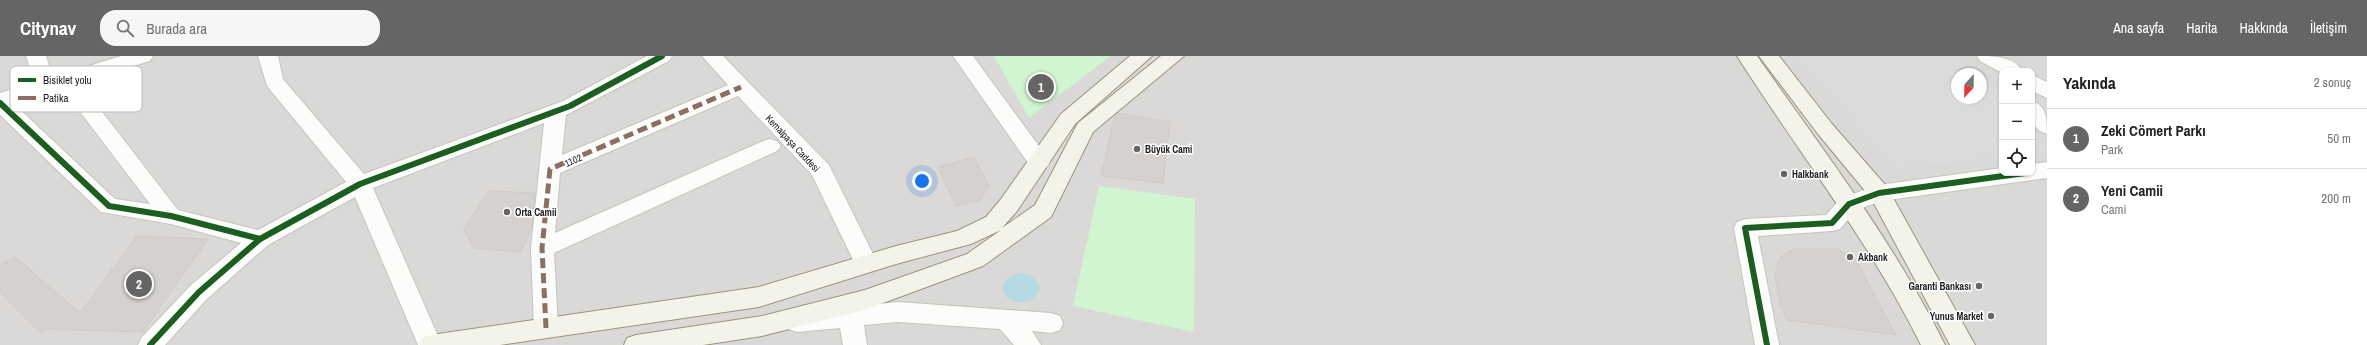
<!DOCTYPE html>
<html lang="tr">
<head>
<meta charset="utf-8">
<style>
	:root { --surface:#fff; --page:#f6f6f6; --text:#222; --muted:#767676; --line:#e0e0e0; --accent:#656563 }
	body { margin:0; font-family:"Archivo Narrow",sans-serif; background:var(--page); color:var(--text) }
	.controls { position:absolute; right:12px; top:12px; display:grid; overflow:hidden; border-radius:8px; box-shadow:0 1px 3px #0004 }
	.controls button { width:36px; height:36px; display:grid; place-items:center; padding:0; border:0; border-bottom:1px solid var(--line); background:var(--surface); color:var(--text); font:20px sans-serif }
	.compass { position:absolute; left:1951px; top:12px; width:36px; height:36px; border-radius:50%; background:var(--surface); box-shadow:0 1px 3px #0004; rotate:202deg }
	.you { position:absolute; left:922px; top:125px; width:14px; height:14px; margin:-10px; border:3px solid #fff; border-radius:50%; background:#1a73e8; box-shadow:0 0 0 6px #1a73e833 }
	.badge { display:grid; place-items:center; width:26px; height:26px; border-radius:50%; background:var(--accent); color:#fff; font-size:13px; font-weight:700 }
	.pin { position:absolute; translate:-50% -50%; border:2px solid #fff; box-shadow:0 1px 4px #0006 }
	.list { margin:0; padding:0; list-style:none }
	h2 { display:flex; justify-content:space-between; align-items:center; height:52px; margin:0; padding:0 16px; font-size:17px }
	h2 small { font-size:13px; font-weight:400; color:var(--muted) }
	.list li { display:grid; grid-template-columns:26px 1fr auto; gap:12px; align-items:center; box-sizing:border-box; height:60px; padding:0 16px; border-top:1px solid var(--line) }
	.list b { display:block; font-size:15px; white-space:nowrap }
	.list p { margin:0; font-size:13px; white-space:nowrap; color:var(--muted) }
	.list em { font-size:13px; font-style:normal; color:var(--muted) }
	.icon { flex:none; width:22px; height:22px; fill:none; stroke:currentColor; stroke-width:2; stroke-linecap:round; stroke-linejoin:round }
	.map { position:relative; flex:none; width:2047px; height:289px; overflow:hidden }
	header { display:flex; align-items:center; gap:24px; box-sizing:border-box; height:56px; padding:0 20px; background:var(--accent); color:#fff }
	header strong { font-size:19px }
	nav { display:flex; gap:22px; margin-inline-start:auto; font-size:14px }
	.search { width:280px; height:36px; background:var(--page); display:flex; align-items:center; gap:10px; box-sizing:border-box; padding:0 14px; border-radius:16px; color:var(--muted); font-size:15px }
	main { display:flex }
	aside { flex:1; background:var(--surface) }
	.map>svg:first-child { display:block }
	.residential { fill:#dbd9d7; fill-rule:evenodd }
	.park { fill:#d1f5d0 }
	.parking { fill:#dcdbd9; fill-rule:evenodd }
	.water { fill:#b5dae2 }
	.building { fill:#d4d1ce; stroke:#cfcbc6 }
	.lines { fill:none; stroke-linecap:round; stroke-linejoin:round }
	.minor-casing { stroke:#c4c4c1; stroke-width:2 }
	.secondary-casing { stroke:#95967c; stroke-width:2 }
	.minor { fill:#fcfcfb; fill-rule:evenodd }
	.secondary { fill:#f4f3e9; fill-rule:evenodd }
	.quiet { stroke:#8d6e63; stroke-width:5; stroke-dasharray:10 5; stroke-linecap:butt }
	.cycleway-casing { stroke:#fff; stroke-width:8 }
	.cycleway { stroke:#1b5e20; stroke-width:6 }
	.poi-dot { fill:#656563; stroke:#fff; stroke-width:1.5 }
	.labels { text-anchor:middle; stroke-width:3; stroke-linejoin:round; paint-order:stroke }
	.street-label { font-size:10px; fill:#1d1d1d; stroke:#fff }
	.poi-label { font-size:10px; font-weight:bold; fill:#1d1d1d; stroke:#fff; text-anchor:start }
	.key { fill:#fff; stroke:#bbb; stroke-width:1 }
	.key-label { font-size:11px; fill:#1d1d1d }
</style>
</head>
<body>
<header>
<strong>Citynav</strong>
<div class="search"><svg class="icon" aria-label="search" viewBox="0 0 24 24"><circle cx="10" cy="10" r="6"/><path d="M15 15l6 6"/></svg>Burada ara</div>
<nav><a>Ana sayfa</a><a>Harita</a><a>Hakkında</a><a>İletişim</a></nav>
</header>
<main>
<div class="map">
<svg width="2047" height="289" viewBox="0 0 2047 289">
	<rect width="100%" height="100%" fill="#eceae5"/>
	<!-- residential -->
	<path class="residential" d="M0,0H2047V289H0ZM2002,15H2032V117H2002ZM1957,18H1981V42H1957Z"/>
	<!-- park -->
	<g class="park">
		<path d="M994,0H1111L1029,62Z"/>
		<path d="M1099,130L1195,143L1194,276L1073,250Z"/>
	</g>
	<!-- parking -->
	<g class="parking">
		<path d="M1790,0H1965L1974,5L2002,39V101L1894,114ZM1957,18H1981V42H1957Z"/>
		<path d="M2032,75L2047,94V96L2032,98Z"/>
	</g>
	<!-- water -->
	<path class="water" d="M1021,217C1048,220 1043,249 1018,246C996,244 999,219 1021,217Z"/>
	<!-- building -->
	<g class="building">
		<path d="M1118,57L1170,66L1163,127L1101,120L1115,59Z"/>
		<path d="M974,101L989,130L980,144L956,150L938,111Z"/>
		<path d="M489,135L535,137L532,172L521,196L474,192L464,173Z"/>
		<path d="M137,180L208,183L143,276L45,273L41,277L0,236V209L15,201L80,257Z"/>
		<path d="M1795,193H1838L1857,206L1896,279L1787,264L1780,250L1775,220L1778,206L1784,198Z"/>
	</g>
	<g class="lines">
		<defs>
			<g id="minor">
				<path d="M26,0H46L53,21L121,0H153L150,5L79,26L178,154L258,174L346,126L267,30L258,0H278L283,23L364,118L563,45L647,0H672L669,5L566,59L562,99L728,29L702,0H723L829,109L878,208L874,214L866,217L858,214L812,119L738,40L560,117L555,177L763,85L770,83L777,85L781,90L777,95L554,197L558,272L555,279L546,282L537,279L534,272L531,192L544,67L373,132L442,289H418L355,141L268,189L207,243L165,289H138L141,282L191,229L241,187L171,168L101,156L0,59V37L35,26ZM62,32L150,148L115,143L13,47Z"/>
				<path d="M953,0H973L1047,101L1050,106L1047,111L1039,114L1031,111Z"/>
				<path d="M1977,0C1994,0 2013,0 2023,15H2002V17L1980,5Z"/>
				<path d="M2032,19L2047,26V42L2032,35Z"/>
				<path d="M2032,45C2047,50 2047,63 2047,78C2030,73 2032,60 2032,45Z"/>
				<path d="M2047,106V122L1881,145L1857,154L1840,173L1832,175L1758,180L1779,289H1755L1734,172L1737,166L1745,163L1826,159L1841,142L1879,129L2002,112V117H2032V108Z"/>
				<path d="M898,246L1051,257L1060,260L1063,267L1060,274L1051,277L1032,275L1041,289H1014L1000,273L898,266L864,269L867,289H843L840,272L797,276L788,273L785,266L788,259L797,256Z"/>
			</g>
			<g id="secondary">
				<path d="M1130,0H1152L1075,68L1017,155L1002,172L1035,149L1078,67L1161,0H1184L1093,76L1051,161L983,210L867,253L762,280L703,289H624L627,282L636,279L762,260L865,234L967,198L1001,174L971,188L896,208L759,251L500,289H419L422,282L431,279L759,231L896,190L957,175L986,161L1001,143L1061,58Z"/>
				<path d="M1737,0H1757C1823,94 1894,186 1945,289H1921C1870,186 1798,96 1737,0Z"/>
				<path d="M1759,0H1779L1832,68L1887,131L1975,289H1950L1871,142L1818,78Z"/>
			</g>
		</defs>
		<!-- minor casing -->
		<use href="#minor" class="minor-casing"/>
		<!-- secondary casing -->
		<use href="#secondary" class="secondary-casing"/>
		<!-- minor -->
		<use href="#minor" class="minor"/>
		<!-- secondary -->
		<use href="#secondary" class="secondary"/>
		<!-- quiet -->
		<path class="quiet" d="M546,272L542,192L550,113L741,31"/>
		<defs>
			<g id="cycleway">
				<path d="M0,47L109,150L171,160L260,183"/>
				<path d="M150,289L199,236L260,183L360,128L570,50L662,0"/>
				<path d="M1767,289L1745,172L1832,167L1849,148L1879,137L2025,117"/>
			</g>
		</defs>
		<!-- cycleway casing -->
		<use href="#cycleway" class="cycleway-casing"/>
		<!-- cycleway -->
		<use href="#cycleway" class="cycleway"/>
	</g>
	<!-- markers -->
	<g class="poi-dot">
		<circle cx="1137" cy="93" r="4"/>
		<circle cx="1784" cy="118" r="4"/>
		<circle cx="507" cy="156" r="4"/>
		<circle cx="1850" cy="201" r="4"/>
		<circle cx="1979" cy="230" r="4"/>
		<circle cx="1991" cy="260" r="4"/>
	</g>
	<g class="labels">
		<!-- street labels -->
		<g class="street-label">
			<text transform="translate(793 87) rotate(47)" y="4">Kemalpaşa Caddesi</text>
			<text transform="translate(573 104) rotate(-23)" y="4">1102</text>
		</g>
		<!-- poi labels -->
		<g class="poi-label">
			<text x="1145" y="97">Büyük Cami</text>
			<text x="1792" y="122">Halkbank</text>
			<text x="515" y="160">Orta Camii</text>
			<text x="1858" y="205">Akbank</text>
			<text x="1971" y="234" text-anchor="end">Garanti Bankası</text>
			<text x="1983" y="264" text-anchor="end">Yunus Market</text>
		</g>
	</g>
	<!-- legend -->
	<rect x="10" y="10" width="132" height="46" rx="6" class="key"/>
	<rect x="18" y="22" width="18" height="4" fill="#1b5e20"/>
	<rect x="18" y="40" width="18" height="4" fill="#8d6e63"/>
	<g class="key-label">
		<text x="43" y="28">Bisiklet yolu</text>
		<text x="43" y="46">Patika</text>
	</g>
</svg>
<div class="controls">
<button>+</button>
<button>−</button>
<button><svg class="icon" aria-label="locate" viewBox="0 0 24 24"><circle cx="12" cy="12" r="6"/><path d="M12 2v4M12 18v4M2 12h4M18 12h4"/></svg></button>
</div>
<svg class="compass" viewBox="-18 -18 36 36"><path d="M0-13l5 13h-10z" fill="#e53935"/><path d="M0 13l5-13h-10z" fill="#767676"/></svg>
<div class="you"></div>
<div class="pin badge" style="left:1041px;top:31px">1</div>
<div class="pin badge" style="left:139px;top:228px">2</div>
</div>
<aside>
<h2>Yakında<small>2 sonuç</small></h2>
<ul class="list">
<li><span class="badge">1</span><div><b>Zeki Cömert Parkı</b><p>Park</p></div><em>50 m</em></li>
<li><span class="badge">2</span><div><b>Yeni Camii</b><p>Cami</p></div><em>200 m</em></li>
</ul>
</aside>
</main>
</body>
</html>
